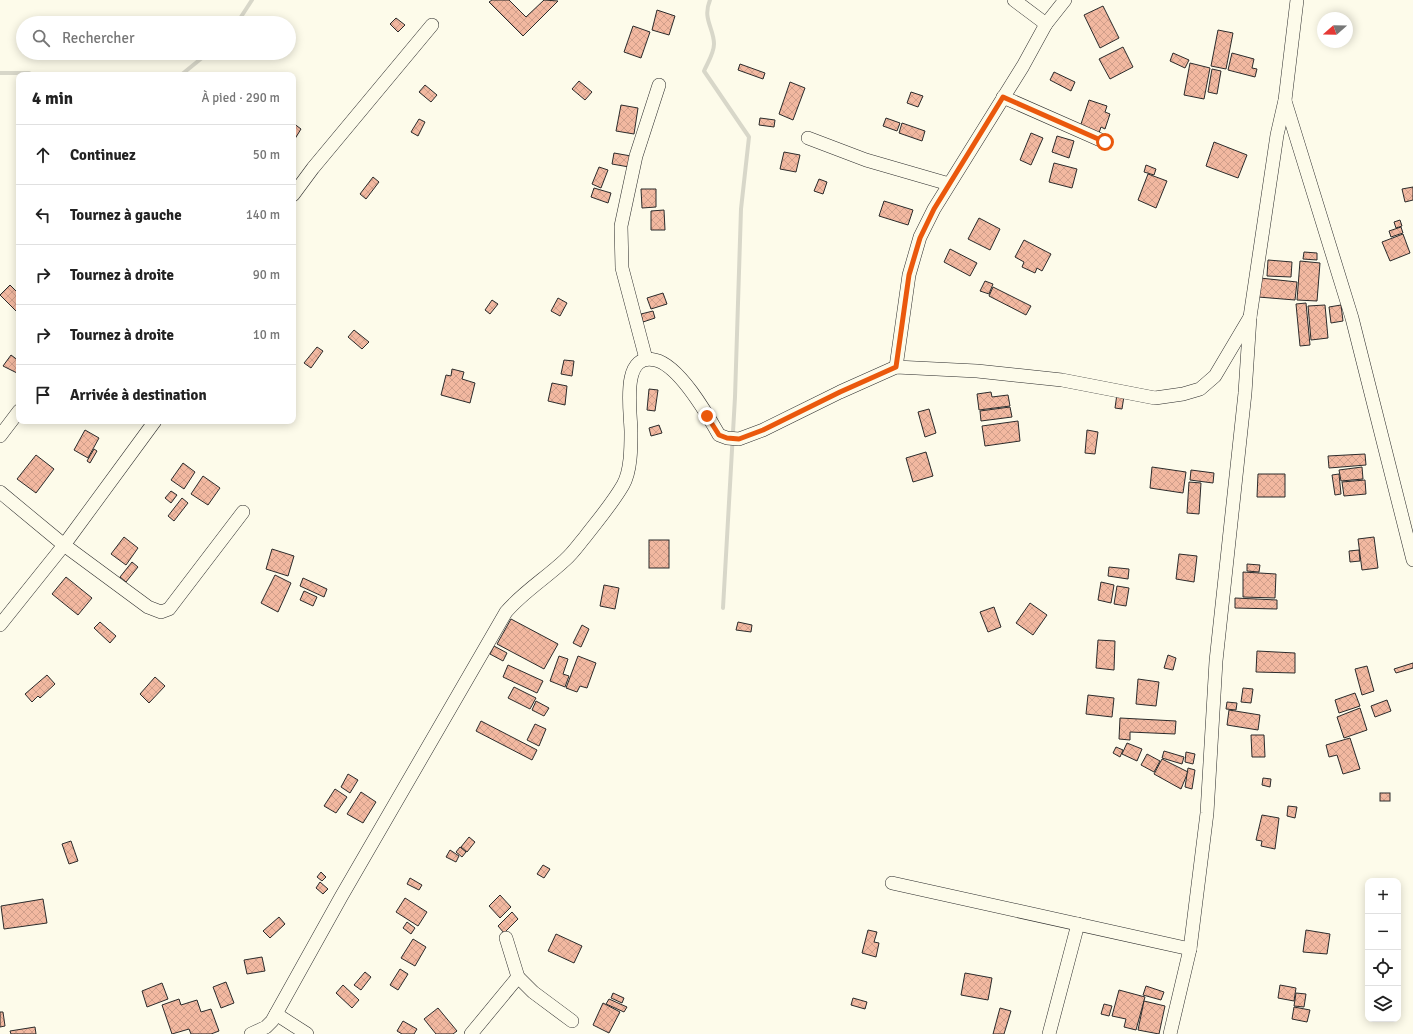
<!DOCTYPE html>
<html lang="fr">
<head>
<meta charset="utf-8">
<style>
	:root { --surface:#fff; --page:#f2f2f2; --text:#222; --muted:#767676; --line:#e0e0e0 }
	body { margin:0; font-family:Signika,sans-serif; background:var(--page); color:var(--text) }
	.controls { position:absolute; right:12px; bottom:12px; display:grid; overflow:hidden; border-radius:8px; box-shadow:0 2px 10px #0003 }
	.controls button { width:36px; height:36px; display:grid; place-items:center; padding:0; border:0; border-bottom:1px solid var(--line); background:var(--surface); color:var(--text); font:20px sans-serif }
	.compass { position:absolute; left:1317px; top:12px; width:36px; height:36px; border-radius:50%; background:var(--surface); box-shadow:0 2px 10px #0003; rotate:250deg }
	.stop { position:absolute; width:12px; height:12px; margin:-9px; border:3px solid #ea580c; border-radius:50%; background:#fff }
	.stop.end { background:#ea580c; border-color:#fff; box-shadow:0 1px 4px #0008 }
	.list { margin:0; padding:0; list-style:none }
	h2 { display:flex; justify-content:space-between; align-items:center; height:52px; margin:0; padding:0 16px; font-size:17px }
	h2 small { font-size:13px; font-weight:400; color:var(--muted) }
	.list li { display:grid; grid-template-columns:26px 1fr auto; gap:12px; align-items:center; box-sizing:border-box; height:60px; padding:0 16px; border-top:1px solid var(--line) }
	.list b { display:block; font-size:15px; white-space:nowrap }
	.list em { font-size:13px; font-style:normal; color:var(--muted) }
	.icon { flex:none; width:22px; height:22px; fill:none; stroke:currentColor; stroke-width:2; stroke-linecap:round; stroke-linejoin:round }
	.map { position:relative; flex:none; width:1413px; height:1034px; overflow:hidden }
	.search { position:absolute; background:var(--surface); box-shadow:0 2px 10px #0003; left:16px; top:16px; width:280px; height:44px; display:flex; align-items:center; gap:10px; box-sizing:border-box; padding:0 14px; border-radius:22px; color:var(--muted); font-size:15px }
	.panel { position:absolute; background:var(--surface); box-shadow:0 2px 10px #0003; left:16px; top:72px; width:280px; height:352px; border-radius:8px }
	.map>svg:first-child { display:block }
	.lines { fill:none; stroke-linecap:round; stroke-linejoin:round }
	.stream { stroke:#d8d7c9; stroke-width:4 }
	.building { fill:url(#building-cross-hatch); stroke:#2b2b2b }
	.minor-casing { stroke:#2b2b2b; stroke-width:14 }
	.minor { stroke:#fdfbea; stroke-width:13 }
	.route { stroke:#ea580c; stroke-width:5 }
</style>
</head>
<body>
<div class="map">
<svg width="1413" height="1034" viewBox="0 0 1413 1034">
	<defs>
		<pattern id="building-cross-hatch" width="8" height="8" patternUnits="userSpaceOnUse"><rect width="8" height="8" fill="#f2b8a0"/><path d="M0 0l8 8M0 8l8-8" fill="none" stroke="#d09e8a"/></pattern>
	</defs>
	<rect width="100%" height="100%" fill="#fdfbea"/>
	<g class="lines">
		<!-- stream -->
		<g class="stream">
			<path d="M710,0C702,19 714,28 714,44C714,53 708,62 704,71L749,137L741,209L735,397L723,608"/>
			<path d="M237,23L252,0"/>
			<path d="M0,73H29L33,75"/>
			<path d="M181,75L208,53"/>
		</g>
	</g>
	<!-- building -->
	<g class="building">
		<path d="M492,0H509L526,17L544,0L558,1L523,36L489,2Z"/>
		<path d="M1103,6L1119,38L1100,48L1084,15Z"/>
		<path d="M657,10L675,16L669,35L652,30Z"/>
		<path d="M396,18L405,25L398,32L390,24Z"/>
		<path d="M633,26L650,32L641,58L624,52Z"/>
		<path d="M1218,30L1233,33L1226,69L1211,66Z"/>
		<path d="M1123,47L1133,67L1110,79L1099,59Z"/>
		<path d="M137,53H149L150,54L144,60Z"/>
		<path d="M1173,53L1189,60L1185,68L1170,61Z"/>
		<path d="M1232,53L1254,59L1252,68L1257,69L1255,77L1228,70Z"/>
		<path d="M1190,63L1210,68L1204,99L1184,95Z"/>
		<path d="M740,64L765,73L763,79L738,70Z"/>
		<path d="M1212,69L1221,71L1217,94L1208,92Z"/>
		<path d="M1054,72L1075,82L1071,91L1050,80Z"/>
		<path d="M579,81L592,92L585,100L572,89Z"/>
		<path d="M790,82L805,88L793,120L779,114Z"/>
		<path d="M425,85L437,95L431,102L419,92Z"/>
		<path d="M911,92L923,96L918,107L907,103Z"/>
		<path d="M1089,100L1107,106L1105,112L1110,114L1105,129L1101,127L1099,133L1080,127Z"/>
		<path d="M621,105L638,108L634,134L616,131Z"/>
		<path d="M760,118L775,120L774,127L759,125Z"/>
		<path d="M886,118L900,123L897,131L883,126Z"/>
		<path d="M419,119L425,122L418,136L411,132Z"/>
		<path d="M293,123L301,129L293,142Z"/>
		<path d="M902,123L925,131L922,141L899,133Z"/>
		<path d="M1031,133L1043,138L1031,165L1020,160Z"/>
		<path d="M1057,136L1074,141L1069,158L1052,152Z"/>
		<path d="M1214,142L1247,155L1238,178L1206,166Z"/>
		<path d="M784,152L800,155L796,172L780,169Z"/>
		<path d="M614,153L631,156L629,167L612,164Z"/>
		<path d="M1054,163L1077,169L1072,188L1049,182Z"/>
		<path d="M1146,165L1156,169L1154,175L1144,172Z"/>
		<path d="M599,167L608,170L601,188L592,184Z"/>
		<path d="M1148,174L1167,181L1156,208L1138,200Z"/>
		<path d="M373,177L379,182L366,199L360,194Z"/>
		<path d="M819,179L827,182L823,194L814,191Z"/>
		<path d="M1413,187V200L1405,202L1402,189Z"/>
		<path d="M594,188L611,193L608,203L591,197Z"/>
		<path d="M641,189H656V207L642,208Z"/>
		<path d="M884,201L913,210L908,225L879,216Z"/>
		<path d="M664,210L665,230H651V211Z"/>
		<path d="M979,218L1000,229L990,250L968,239Z"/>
		<path d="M1400,220L1402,226L1396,228L1394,222Z"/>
		<path d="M1401,227L1403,233L1391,237L1389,231Z"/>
		<path d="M1403,234L1410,253L1390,261L1382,242Z"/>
		<path d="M1024,240L1051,254L1042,271L1037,268L1035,273L1022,267L1024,262L1015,257Z"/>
		<path d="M950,249L977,263L970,276L944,262Z"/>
		<path d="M1304,252L1317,253V260L1303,259Z"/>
		<path d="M1268,260L1292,262L1291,277L1267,276Z"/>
		<path d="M1300,261L1320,263L1317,301L1297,300Z"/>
		<path d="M1260,278L1297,282L1295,300L1258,297Z"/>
		<path d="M985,281L993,284L989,294L980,291Z"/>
		<path d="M10,285L19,294V308L16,311L0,295Z"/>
		<path d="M993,287L1031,306L1026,315L989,296Z"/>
		<path d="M663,293L667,304L651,309L647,298Z"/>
		<path d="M558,298L567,303L560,316L551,311Z"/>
		<path d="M492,300L498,304L490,314L485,310Z"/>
		<path d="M1306,303L1310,345L1300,346L1296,304Z"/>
		<path d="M1325,305L1328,338L1311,340L1308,306Z"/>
		<path d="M1341,305L1343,321L1331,323L1329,307Z"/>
		<path d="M653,311L655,318L643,322L641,314Z"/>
		<path d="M354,330L369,342L362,349L348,337Z"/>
		<path d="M317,347L323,351L311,368L304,363Z"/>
		<path d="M11,355L19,361V374L3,366Z"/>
		<path d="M564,360L574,361L572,376L561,374Z"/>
		<path d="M452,369L464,372L462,379L475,383L470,403L441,395L446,375L451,376Z"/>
		<path d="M552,383L567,386L565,405L548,401Z"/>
		<path d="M649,389L658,390L655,411L647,410Z"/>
		<path d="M991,392L992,397L1008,395L1010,406L979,410L977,394Z"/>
		<path d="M1117,394L1124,396L1122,409L1115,408Z"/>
		<path d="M1010,407L1012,417L981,421L980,411Z"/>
		<path d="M929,409L936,433L925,437L918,412Z"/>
		<path d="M1018,421L1020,441L985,446L982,426Z"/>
		<path d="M659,425L662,433L651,436L649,428Z"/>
		<path d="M85,430L99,438L88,458L74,450Z"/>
		<path d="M1087,430L1098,432L1095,454L1085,453Z"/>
		<path d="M94,449L97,451L90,463L87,461Z"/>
		<path d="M926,452L933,476L913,482L906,458Z"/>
		<path d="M1365,454L1366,465L1329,468L1328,456Z"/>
		<path d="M36,455L54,469L36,493L17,479Z"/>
		<path d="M183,463L195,472L184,489L171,480Z"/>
		<path d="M1152,467L1186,472L1183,493L1150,488Z"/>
		<path d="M1362,467L1363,479L1341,481L1339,470Z"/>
		<path d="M1191,470L1214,473L1213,483L1190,480Z"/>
		<path d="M1258,474H1285V497H1257Z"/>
		<path d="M1339,474L1341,494L1335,495L1332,475Z"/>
		<path d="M203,476L220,488L208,505L191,494Z"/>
		<path d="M1365,480L1366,494L1344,496L1342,482Z"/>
		<path d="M1189,482L1201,483L1199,514L1187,513Z"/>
		<path d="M171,491L177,495L171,503L165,498Z"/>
		<path d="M182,498L188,503L174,521L168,516Z"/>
		<path d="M124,537L138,548L126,565L111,554Z"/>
		<path d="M1374,537L1378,568L1362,570L1358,539Z"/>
		<rect x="649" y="540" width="20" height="28"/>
		<path d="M272,549L294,556L288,576L266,569Z"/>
		<path d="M1359,550L1360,561L1350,562L1349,551Z"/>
		<path d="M1179,554L1197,556L1194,582L1176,579Z"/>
		<path d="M132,562L138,567L126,582L120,577Z"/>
		<path d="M1247,564L1260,565L1259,572L1247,571Z"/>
		<path d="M1109,567L1129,569L1128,579L1108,576Z"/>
		<path d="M1243,572L1276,574L1275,598L1243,597Z"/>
		<path d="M275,575L291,583L278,612L261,603Z"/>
		<path d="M66,577L92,598L78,615L52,594Z"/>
		<path d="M303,578L327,589L324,597L300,586Z"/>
		<path d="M1101,582L1114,585L1111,603L1098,600Z"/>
		<path d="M604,585L619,588L615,609L600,606Z"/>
		<path d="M1117,586L1129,588L1126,606L1114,604Z"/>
		<path d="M304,591L317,597L313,606L300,600Z"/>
		<path d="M1235,598L1277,600V609L1235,608Z"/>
		<path d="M1030,603L1047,615L1033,635L1016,623Z"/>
		<path d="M994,607L1001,627L988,632L980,612Z"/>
		<path d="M511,619L558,644L544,669L497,644Z"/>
		<path d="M100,622L116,636L110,643L94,628Z"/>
		<path d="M738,622L752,625L751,632L736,630Z"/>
		<path d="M582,625L589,629L581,647L573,643Z"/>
		<path d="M1098,640L1115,641L1114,670L1096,668Z"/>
		<path d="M494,646L507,653L503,661L490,654Z"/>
		<path d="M1257,651L1295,653V673L1256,672Z"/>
		<path d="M1168,655L1176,658L1173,670L1164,668Z"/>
		<path d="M559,656L568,659L563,674L569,676L565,687L550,681Z"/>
		<path d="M578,656L596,663L587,688L580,686L577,692L566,688Z"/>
		<path d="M1413,663V668L1396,673L1394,669Z"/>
		<path d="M508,665L543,681L537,693L503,677Z"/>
		<path d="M1367,666L1374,691L1362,695L1355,669Z"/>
		<path d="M47,675L55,684L40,698L38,696L32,702L25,694Z"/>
		<path d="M155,677L165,686L149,703L140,694Z"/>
		<path d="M1138,679L1159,682L1156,706L1136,704Z"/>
		<path d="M514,687L536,698L530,709L508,698Z"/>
		<path d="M1243,688L1253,689L1251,703L1241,702Z"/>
		<path d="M1355,693L1360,706L1339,713L1335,700Z"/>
		<path d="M1088,695L1114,698L1112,717L1086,714Z"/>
		<path d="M1387,700L1391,711L1375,717L1371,706Z"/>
		<path d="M536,701L549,708L544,716L532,710Z"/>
		<path d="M1227,702L1237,703L1236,710L1226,709Z"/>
		<path d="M1360,708L1367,730L1344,738L1337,717Z"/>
		<path d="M1229,710L1260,715L1258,730L1227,725Z"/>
		<path d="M1120,718L1176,721L1175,734L1130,732V740L1119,739Z"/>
		<path d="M481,721L537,750L532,760L476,731Z"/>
		<path d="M535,724L546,729L539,746L527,740Z"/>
		<path d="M1251,735H1264L1265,757H1252Z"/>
		<path d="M1350,738L1360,769L1343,774L1337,755L1329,757L1326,745Z"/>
		<path d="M1127,743L1142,749L1137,761L1122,754Z"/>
		<path d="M1116,747L1123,750L1120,757L1113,753Z"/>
		<path d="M1164,751L1184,757L1182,764L1162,758Z"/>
		<path d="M1186,752L1195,754L1193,764L1185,762Z"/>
		<path d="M1147,754L1160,761L1154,772L1141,765Z"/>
		<path d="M1162,759L1188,772L1181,789L1154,774Z"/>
		<path d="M1188,768L1195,770L1192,789L1185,787Z"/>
		<path d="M348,774L358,780L350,793L341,787Z"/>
		<path d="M1263,778L1271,779L1270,787L1262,785Z"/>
		<path d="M335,789L347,797L336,813L324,806Z"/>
		<path d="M361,792L376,802L363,823L347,814Z"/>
		<rect x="1380" y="793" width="10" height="8"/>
		<path d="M1288,806L1297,807L1295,818L1287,816Z"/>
		<path d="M1262,815L1279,818L1275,849L1261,846L1262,841L1256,840Z"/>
		<path d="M469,837L475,842L467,852L461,847Z"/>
		<path d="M71,841L78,861L69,864L62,844Z"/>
		<path d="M460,847L466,852L462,857L456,852Z"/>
		<path d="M450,850L459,856L456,862L446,857Z"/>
		<path d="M543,865L550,869L544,878L537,874Z"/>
		<path d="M321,872L326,877L322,881L317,877Z"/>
		<path d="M410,878L422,885L419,890L407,884Z"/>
		<path d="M320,882L328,889L323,894L316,888Z"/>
		<path d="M500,895L511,907L500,918L489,906Z"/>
		<path d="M405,898L427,912L418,926L396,912Z"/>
		<path d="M43,899L47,923L4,929L1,906Z"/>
		<path d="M512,912L518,919L504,933L498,926Z"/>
		<path d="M279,917L285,924L270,938L263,931Z"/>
		<path d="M407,922L415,928L411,934L403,928Z"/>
		<path d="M868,930L877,932L874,942L879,943L876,957L862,953Z"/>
		<path d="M1306,930L1330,934L1327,954L1303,952Z"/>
		<path d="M556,934L582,946L574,963L548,951Z"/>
		<path d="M413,939L426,947L415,966L401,958Z"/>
		<path d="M262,957L265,971L247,974L244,960Z"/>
		<path d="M400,969L408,974L398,990L390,985Z"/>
		<path d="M365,972L371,977L361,990L354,985Z"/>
		<path d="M965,973L992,978L988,1000L961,995Z"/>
		<path d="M226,982L234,1003L221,1008L213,987Z"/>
		<path d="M162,983L168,999L147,1007L142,991Z"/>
		<path d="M343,985L359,1000L352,1008L336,993Z"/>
		<path d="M1280,985L1296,988L1294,1001L1278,998Z"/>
		<path d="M1146,986L1164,992L1161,1000L1143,995Z"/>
		<path d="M1119,990L1145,997L1136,1030L1124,1027L1126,1019L1112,1016Z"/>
		<path d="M613,993L624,998L622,1003L611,998Z"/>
		<path d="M1296,993L1306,994L1304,1007L1294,1006Z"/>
		<path d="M853,998L867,1002L865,1009L851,1005Z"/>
		<path d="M179,999L181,1005L197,1000L201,1012L211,1009L219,1031L211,1034H191L189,1029L172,1034L162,1005Z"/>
		<path d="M609,999L627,1007L624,1012L606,1004Z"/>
		<path d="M1144,1001L1165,1006L1159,1034L1138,1030Z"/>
		<path d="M603,1003L620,1012L609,1033L593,1025Z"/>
		<path d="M1104,1004L1112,1006L1109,1016L1101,1014Z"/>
		<path d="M1294,1007L1310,1010L1307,1022L1292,1019Z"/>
		<path d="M438,1008L457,1031L453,1034H436L424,1019Z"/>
		<path d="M1000,1008L1011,1011L1004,1034H993Z"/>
		<path d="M0,1012H3L5,1026L0,1027Z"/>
		<path d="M403,1021L417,1029L414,1034H402L397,1031Z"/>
		<path d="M35,1027L36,1034H11L10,1031Z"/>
	</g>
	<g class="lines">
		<defs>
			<g id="minor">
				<path d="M1014,0L1046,24"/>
				<path d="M1003,97L1105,142"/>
				<path d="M1285,101L1352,318L1413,560"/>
				<path d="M808,138L866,160L949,184"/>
				<path d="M293,195L313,168L432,25"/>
				<path d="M646,359L622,268L621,226L636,156L659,85"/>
				<path d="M896,367L909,275L920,237L934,209L1023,66L1046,24L1065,0"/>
				<path d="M0,436L19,411"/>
				<path d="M0,492L64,545L148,607L161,612L169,609L243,512"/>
				<path d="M0,625L64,545L155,421"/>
				<path d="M892,883L1190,949"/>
				<path d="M506,938L518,977L533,992L572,1021"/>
				<path d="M276,1014L307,1034"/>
				<path d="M251,1034L266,1027L272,1021L341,897L506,612C523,592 546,578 565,560C573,553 579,544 585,537C598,520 612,504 623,485C631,471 631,448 631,432C631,413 620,352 655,360C679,365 707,414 719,435L727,438L739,439L763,430L840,392L896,367L977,371L1062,380L1155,398L1183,394L1200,389L1215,376L1250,317"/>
				<path d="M471,1034L518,977"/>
				<path d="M1049,1034L1078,924"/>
				<path d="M1170,1034L1190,949L1207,813L1216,661L1245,393L1250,317L1277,135L1285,100L1297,0"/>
			</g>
		</defs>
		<!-- minor casing -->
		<use href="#minor" class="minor-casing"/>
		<!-- minor -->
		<use href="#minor" class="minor"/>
	</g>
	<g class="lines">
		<!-- route -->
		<path class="route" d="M707,416L719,435L727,438L739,439L763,430L840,392L896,367L909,275L920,238L934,209L1003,97L1105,142"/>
	</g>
</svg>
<div class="controls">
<button>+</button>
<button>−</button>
<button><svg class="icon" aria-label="locate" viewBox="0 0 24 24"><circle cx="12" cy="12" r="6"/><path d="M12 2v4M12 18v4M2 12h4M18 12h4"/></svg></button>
<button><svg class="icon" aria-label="layers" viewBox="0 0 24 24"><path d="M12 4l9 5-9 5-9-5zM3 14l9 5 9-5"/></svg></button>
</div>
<svg class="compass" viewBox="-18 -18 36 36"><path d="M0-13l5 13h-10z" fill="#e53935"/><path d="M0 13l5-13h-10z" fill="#767676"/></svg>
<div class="stop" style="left:1105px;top:142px"></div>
<div class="stop end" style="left:707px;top:416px"></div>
<div class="search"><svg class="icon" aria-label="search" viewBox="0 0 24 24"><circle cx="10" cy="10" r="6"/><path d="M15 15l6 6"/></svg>Rechercher</div>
<section class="panel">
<h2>4 min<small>À pied · 290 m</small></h2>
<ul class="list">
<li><svg class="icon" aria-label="ahead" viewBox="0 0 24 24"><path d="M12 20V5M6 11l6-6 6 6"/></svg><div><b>Continuez</b></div><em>50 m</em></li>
<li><svg class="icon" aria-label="left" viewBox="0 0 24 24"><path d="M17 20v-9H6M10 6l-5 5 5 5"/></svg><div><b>Tournez à gauche</b></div><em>140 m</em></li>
<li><svg class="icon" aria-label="right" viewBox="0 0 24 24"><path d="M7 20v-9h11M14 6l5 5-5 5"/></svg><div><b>Tournez à droite</b></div><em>90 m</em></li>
<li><svg class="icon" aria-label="right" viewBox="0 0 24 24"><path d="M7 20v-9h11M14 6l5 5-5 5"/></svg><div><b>Tournez à droite</b></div><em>10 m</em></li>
<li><svg class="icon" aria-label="arrive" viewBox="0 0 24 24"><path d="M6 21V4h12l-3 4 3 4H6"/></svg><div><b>Arrivée à destination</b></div></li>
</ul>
</section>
</div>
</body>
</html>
